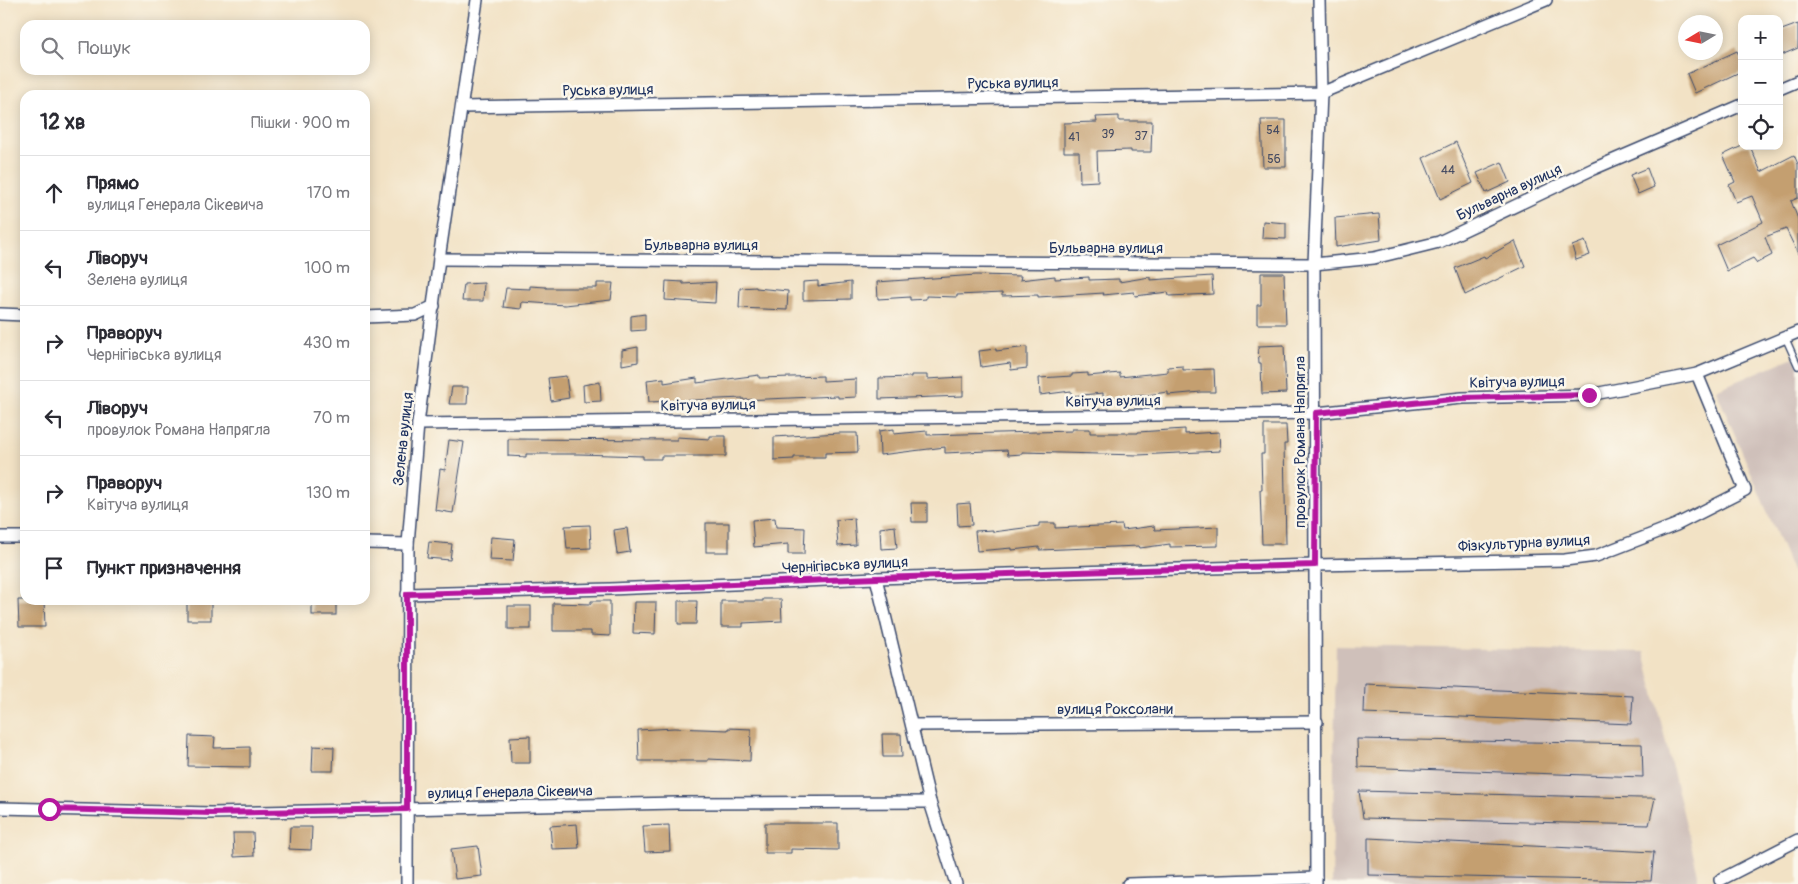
<!DOCTYPE html>
<html lang="uk">
<head>
<meta charset="utf-8">
<style>
	:root { --surface:#fff; --page:#f2f2f3; --text:#2b2b33; --muted:#7c7c81; --line:#e1e1e2 }
	body { margin:0; font-family:Pangolin,sans-serif; background:var(--page); color:var(--text) }
	.controls { position:absolute; right:15px; top:15px; display:grid; overflow:hidden; border-radius:10px; box-shadow:0 2px 12px #0003 }
	.controls button { width:45px; height:45px; display:grid; place-items:center; padding:0; border:0; border-bottom:1px solid var(--line); background:var(--surface); color:var(--text); font:25px sans-serif }
	.compass { position:absolute; left:1678px; top:15px; width:45px; height:45px; border-radius:50%; background:var(--surface); box-shadow:0 2px 12px #0003; rotate:260deg }
	.stop { position:absolute; width:15px; height:15px; margin:-11px; border:4px solid #b5179e; border-radius:50%; background:#fff }
	.stop.end { background:#b5179e; border-color:#fff; box-shadow:0 1px 5px #0008 }
	.list { margin:0; padding:0; list-style:none }
	h2 { display:flex; justify-content:space-between; align-items:center; height:65px; margin:0; padding:0 20px; font-size:21px }
	h2 small { font-size:16px; font-weight:400; color:var(--muted) }
	.list li { display:grid; grid-template-columns:32px 1fr auto; gap:15px; align-items:center; box-sizing:border-box; height:75px; padding:0 20px; border-top:1px solid var(--line) }
	.list b { display:block; font-size:19px; white-space:nowrap }
	.list p { margin:0; font-size:16px; white-space:nowrap; color:var(--muted) }
	.list em { font-size:16px; font-style:normal; color:var(--muted) }
	.icon { flex:none; width:28px; height:28px; fill:none; stroke:currentColor; stroke-width:2; stroke-linecap:round; stroke-linejoin:round }
	.map { position:relative; flex:none; width:1798px; height:884px; overflow:hidden }
	.search { position:absolute; background:var(--surface); box-shadow:0 2px 12px #0003; left:20px; top:20px; width:350px; height:55px; display:flex; align-items:center; gap:12px; box-sizing:border-box; padding:0 18px; border-radius:15px; color:var(--muted); font-size:19px }
	.panel { position:absolute; background:var(--surface); box-shadow:0 2px 12px #0003; left:20px; top:90px; width:350px; height:515px; border-radius:15px }
	.map>svg:first-child { display:block }
	.industrial { fill:#cfc0ba }
	.building { fill:#c49f6f }
	.lines { fill:none; stroke-linecap:round; stroke-linejoin:round }
	.lane-casing { stroke:#3b4a6d; stroke-width:8 }
	.street-casing { stroke:#3b4a6d; stroke-width:14 }
	.lane { stroke:#fff; stroke-width:5.5 }
	.street { stroke:#fff; stroke-width:11 }
	.route { stroke:#b5179e; stroke-width:6 }
	.labels { text-anchor:middle; stroke-width:5; stroke-linejoin:round; paint-order:stroke }
	.number-label { font-size:12px; fill:#454b62 }
	.street-label { font-size:15px; fill:#1b2f5e; stroke:#fbf7ec }
</style>
</head>
<body>
<div class="map">
<svg width="1798" height="884" viewBox="0 0 1798 884">
	<rect width="100%" height="100%" fill="#fbf7ec"/>
	<filter id="ink" filterUnits="userSpaceOnUse"><feTurbulence type="fractalNoise" baseFrequency=".02" numOctaves="2"/><feDisplacementMap in="SourceGraphic" scale="10" xChannelSelector="R" yChannelSelector="G"/><feConvolveMatrix kernelMatrix="1 2 1 2 8 2 1 2 1" color-interpolation-filters="sRGB"/></filter>
	<filter id="wash" filterUnits="userSpaceOnUse"><feTurbulence type="fractalNoise" baseFrequency=".0096" numOctaves="4" result="noise"/><feDisplacementMap in="SourceGraphic" scale="20" xChannelSelector="R" yChannelSelector="G"/><feGaussianBlur stdDeviation="1.12" result="paint"/><feColorMatrix in="noise" values="0 0 0 0 0 0 0 0 0 0 0 0 0 0 0 0 0 1.4 0 .05"/><feComposite in="paint" operator="in"/></filter>
	<g filter="url(#wash)">
		<rect width="100%" height="100%" fill="#f2e2c5"/>
		<!-- industrial -->
		<g class="industrial">
			<path d="M1798,355V585L1716,390Z"/>
			<path d="M1336,646L1644,652L1698,874V884H1332Z"/>
		</g>
		<g id="blocks">
			<!-- building -->
			<g class="building">
				<path d="M1798,24V48L1779,56V31Z"/>
				<path d="M1737,51L1742,61V71L1695,93L1687,74Z"/>
				<path d="M1119,116V121H1152L1151,152H1131V150L1097,151L1098,181L1080,182L1079,152H1064V123L1097,122L1096,117Z"/>
				<path d="M1261,120H1286V167H1263Z"/>
				<path d="M1456,142L1473,183L1440,199L1423,158Z"/>
				<path d="M1742,146H1750L1761,172L1794,155L1798,164V198L1791,201L1798,219V254L1786,229L1765,237L1772,255L1757,263L1753,258L1727,271L1716,245L1763,222L1752,196L1736,202L1729,185L1735,182L1723,155Z"/>
				<path d="M1502,162L1510,182L1486,193L1477,173Z"/>
				<path d="M1647,168L1654,187L1638,194L1630,175Z"/>
				<path d="M1379,214L1381,240L1336,247L1335,218Z"/>
				<path d="M1263,221L1286,223V239L1262,238Z"/>
				<path d="M1515,241L1525,266L1465,295L1455,268L1484,256L1485,258Z"/>
				<path d="M1585,241L1590,255L1576,260L1572,246Z"/>
				<path d="M1261,273H1284L1286,324H1257V305H1261Z"/>
				<path d="M976,275L1021,276L1020,280L1055,276V279L1089,277V280L1119,279V282L1150,277V280L1212,276L1213,294L1169,296L1168,292L1135,296L1134,292L1103,295L1104,293L1038,297V295L1002,296V293L957,295V297L926,296V299L910,300V297L878,299L877,282Z"/>
				<path d="M666,281L683,282V284L716,282L715,303L665,300Z"/>
				<path d="M818,281V286L851,282V299L803,300V282Z"/>
				<path d="M484,283L483,301H462L464,284Z"/>
				<path d="M597,283H613L611,300L565,305L522,302L521,309L503,307L506,288L530,289V286L546,287V288H597Z"/>
				<path d="M756,287V288L788,291L787,310L739,308L740,288Z"/>
				<path d="M645,314V330L631,331V316Z"/>
				<path d="M1284,345L1286,393L1262,394L1261,363H1259L1258,346Z"/>
				<path d="M638,347V362L622,365V350Z"/>
				<path d="M1027,347V368L1011,370L1010,363L981,367L979,351L996,349V351Z"/>
				<path d="M1183,366V370L1214,369L1215,392H1201L1168,395V392L1138,396V395L1103,398V393L1071,396V391L1040,395L1039,378L1072,376V374L1088,373V376L1120,373V377L1168,372V367Z"/>
				<path d="M759,375V378L823,376V381L856,379V397L838,398V396L743,400V398L649,402L647,380L664,378V383L697,378V383Z"/>
				<path d="M911,375H927V379L963,377V396L879,399V378L911,377Z"/>
				<path d="M566,376L569,398L551,401L548,378Z"/>
				<path d="M600,382L601,401L584,402L583,385Z"/>
				<path d="M452,387H468L467,404H449Z"/>
				<path d="M1264,425H1286L1287,444H1284L1286,544H1262L1260,490H1262L1261,454H1264Z"/>
				<path d="M894,429V434L927,431V435L1072,431V429H1090V433H1138V432L1185,429V434L1219,432L1220,451L1138,455L1022,452V454L1008,455L1007,450L945,453V447L880,455L879,431Z"/>
				<path d="M839,433H857L858,452L825,453V457H794V459L774,460V437Z"/>
				<path d="M710,436H726V456H661V459H643V456L579,454H526V457L508,456V439L677,440V437L710,439Z"/>
				<path d="M449,440L464,442L453,513L435,510L440,469L445,470Z"/>
				<path d="M911,503H927V522H912Z"/>
				<path d="M970,503L972,525L958,526L957,504Z"/>
				<path d="M775,518L776,527L805,528L804,554H788V544L754,547L752,520Z"/>
				<path d="M854,518L856,545L838,546L836,520Z"/>
				<rect x="706" y="523" width="23" height="29"/>
				<path d="M1039,523H1055V528L1122,525L1123,530L1154,526L1155,530L1218,527V546L1170,547V544L1140,548L1139,546L1039,550V547L1012,550V548L977,551L975,531L993,530V532L1039,526Z"/>
				<path d="M590,525L591,548L567,549L565,526Z"/>
				<path d="M895,526L897,548L881,549L880,528Z"/>
				<path d="M627,528L630,552L617,554L614,530Z"/>
				<path d="M491,537L515,539L513,561L489,560Z"/>
				<path d="M429,542L452,544L450,560L427,558Z"/>
				<path d="M763,599H781L782,621L743,623V627H721V601H763Z"/>
				<path d="M18,600H44L45,627H19Z"/>
				<rect x="187" y="600" width="24" height="20"/>
				<rect x="312" y="600" width="24" height="15"/>
				<path d="M591,601H610V636L591,635V631H553V603L591,604Z"/>
				<path d="M678,601H697L696,624H678Z"/>
				<path d="M634,602H656L655,634L633,633Z"/>
				<rect x="508" y="606" width="23" height="23"/>
				<path d="M1365,684L1633,696L1631,724L1364,713Z"/>
				<path d="M674,728L728,730V728L751,729L750,761L708,759V761H639L638,730Z"/>
				<path d="M882,734H901L902,757H883Z"/>
				<path d="M189,736L215,737L214,748L250,747V767L188,766Z"/>
				<path d="M530,736V763H511L510,737Z"/>
				<path d="M1357,739L1642,744L1643,777L1358,767Z"/>
				<path d="M313,746L334,747L333,771H312Z"/>
				<path d="M1359,791L1640,798H1655L1649,825L1363,818Z"/>
				<path d="M765,823H838V850L791,849V853H765Z"/>
				<path d="M577,824L579,848L552,849L550,826Z"/>
				<path d="M669,825L670,851L645,852L643,826Z"/>
				<path d="M290,827H312L311,850L289,849Z"/>
				<path d="M233,833H253L254,856L234,857Z"/>
				<path d="M1368,838L1654,852L1651,881L1368,875Z"/>
				<path d="M478,846L482,876L455,879L451,849Z"/>
			</g>
		</g>
	</g>
	<g filter="url(#ink)">
		<use href="#blocks" fill-opacity="0" stroke="#3b4a6d" stroke-width="1"/>
		<g class="lines">
			<defs>
				<path id="lane" d="M1785,337L1798,366"/>
				<g id="street">
					<path d="M1779,89L1798,81"/>
					<path d="M462,107L1321,93L1546,0"/>
					<path d="M439,259L1314,264L1374,258L1439,242L1593,169L1742,105"/>
					<path d="M0,314L25,315"/>
					<path d="M365,317L415,315L434,306"/>
					<path d="M418,424L1316,413L1462,398L1589,395L1697,374L1798,332"/>
					<path d="M0,537H25"/>
					<path d="M365,543L408,544"/>
					<path d="M876,578L930,802L956,884"/>
					<path d="M407,594L610,589L876,578L1315,565L1565,560L1596,556L1676,525L1745,490L1697,374"/>
					<path d="M912,725L1317,722"/>
					<path d="M0,808L211,813L677,803L930,802"/>
					<path d="M1720,880L1798,840"/>
					<path d="M407,884L408,544L418,424L439,259L477,0"/>
					<path d="M1128,884L1316,878"/>
					<path d="M1316,884L1314,264L1321,93L1319,0"/>
				</g>
			</defs>
			<!-- lane casing -->
			<use href="#lane" class="lane-casing"/>
			<!-- street casing -->
			<use href="#street" class="street-casing"/>
			<!-- lane -->
			<use href="#lane" class="lane"/>
			<!-- street -->
			<use href="#street" class="street"/>
		</g>
	</g>
	<g class="lines" filter="url(#ink)">
		<!-- route -->
		<path class="route" d="M49,809L211,813L407,809V594L610,589L876,578L1315,565L1316,413L1462,398L1589,395"/>
	</g>
	<g class="labels">
		<!-- number labels -->
		<g class="number-label">
			<text x="1273" y="134">54</text>
			<text x="1108" y="138">39</text>
			<text x="1141" y="140">37</text>
			<text x="1074" y="141">41</text>
			<text x="1274" y="163">56</text>
			<text x="1448" y="174">44</text>
		</g>
		<!-- street labels -->
		<g class="street-label">
			<text transform="translate(1013 83) rotate(-1)" y="5">Руська вулиця</text>
			<text transform="translate(608 90) rotate(-1)" y="5">Руська вулиця</text>
			<text transform="translate(1509 192) rotate(-25)" y="5">Бульварна вулиця</text>
			<text x="701" y="250">Бульварна вулиця</text>
			<text x="1106" y="253">Бульварна вулиця</text>
			<text transform="translate(1517 382) rotate(-1)" y="5">Квітуча вулиця</text>
			<text transform="translate(1113 401) rotate(-1)" y="5">Квітуча вулиця</text>
			<text transform="translate(708 405) rotate(-1)" y="5">Квітуча вулиця</text>
			<text transform="translate(403 439) rotate(-84)" y="5">Зелена вулиця</text>
			<text transform="translate(1300 442) rotate(-90)" y="5">провулок Романа Напрягла</text>
			<text transform="translate(1524 543) rotate(-3)" y="5">Фізкультурна вулиця</text>
			<text transform="translate(845 565) rotate(-3)" y="5">Чернігівська вулиця</text>
			<text x="1115" y="714">вулиця Роксолани</text>
			<text transform="translate(510 792) rotate(-1)" y="5">вулиця Генерала Сікевича</text>
		</g>
	</g>
</svg>
<div class="controls">
<button>+</button>
<button>−</button>
<button><svg class="icon" aria-label="locate" viewBox="0 0 24 24"><circle cx="12" cy="12" r="6"/><path d="M12 2v4M12 18v4M2 12h4M18 12h4"/></svg></button>
</div>
<svg class="compass" viewBox="-18 -18 36 36"><path d="M0-13l5 13h-10z" fill="#e53935"/><path d="M0 13l5-13h-10z" fill="#7c7c81"/></svg>
<div class="stop" style="left:49px;top:809px"></div>
<div class="stop end" style="left:1589px;top:395px"></div>
<div class="search"><svg class="icon" aria-label="search" viewBox="0 0 24 24"><circle cx="10" cy="10" r="6"/><path d="M15 15l6 6"/></svg>Пошук</div>
<section class="panel">
<h2>12 хв<small>Пішки · 900 m</small></h2>
<ul class="list">
<li><svg class="icon" aria-label="ahead" viewBox="0 0 24 24"><path d="M12 20V5M6 11l6-6 6 6"/></svg><div><b>Прямо</b><p>вулиця Генерала Сікевича</p></div><em>170 m</em></li>
<li><svg class="icon" aria-label="left" viewBox="0 0 24 24"><path d="M17 20v-9H6M10 6l-5 5 5 5"/></svg><div><b>Ліворуч</b><p>Зелена вулиця</p></div><em>100 m</em></li>
<li><svg class="icon" aria-label="right" viewBox="0 0 24 24"><path d="M7 20v-9h11M14 6l5 5-5 5"/></svg><div><b>Праворуч</b><p>Чернігівська вулиця</p></div><em>430 m</em></li>
<li><svg class="icon" aria-label="left" viewBox="0 0 24 24"><path d="M17 20v-9H6M10 6l-5 5 5 5"/></svg><div><b>Ліворуч</b><p>провулок Романа Напрягла</p></div><em>70 m</em></li>
<li><svg class="icon" aria-label="right" viewBox="0 0 24 24"><path d="M7 20v-9h11M14 6l5 5-5 5"/></svg><div><b>Праворуч</b><p>Квітуча вулиця</p></div><em>130 m</em></li>
<li><svg class="icon" aria-label="arrive" viewBox="0 0 24 24"><path d="M6 21V4h12l-3 4 3 4H6"/></svg><div><b>Пункт призначення</b></div></li>
</ul>
</section>
</div>
</body>
</html>
